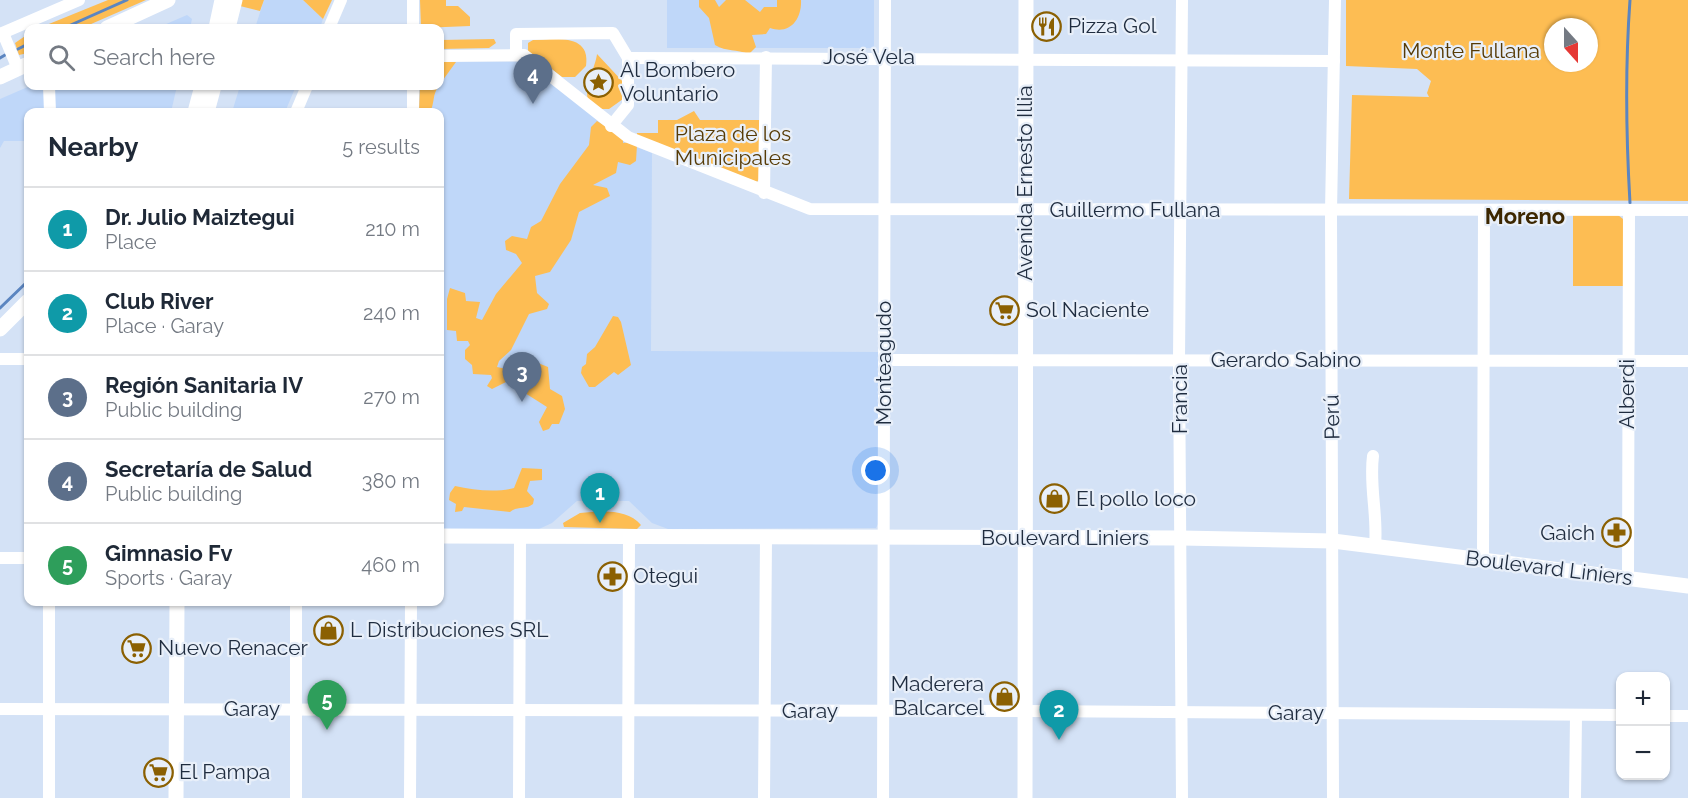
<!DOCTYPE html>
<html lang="en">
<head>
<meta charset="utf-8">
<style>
	:root { --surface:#fff; --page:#f6f6f7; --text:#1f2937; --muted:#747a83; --line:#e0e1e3; --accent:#0b8043 }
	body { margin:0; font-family:Raleway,sans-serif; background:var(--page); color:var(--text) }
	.controls { position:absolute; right:18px; bottom:18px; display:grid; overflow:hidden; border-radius:12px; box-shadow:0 2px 4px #0004 }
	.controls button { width:54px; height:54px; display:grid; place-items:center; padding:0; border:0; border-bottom:2px solid var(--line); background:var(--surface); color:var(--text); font:30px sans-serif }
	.compass { position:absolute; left:1544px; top:18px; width:54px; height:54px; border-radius:50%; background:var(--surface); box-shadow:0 2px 4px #0004; rotate:159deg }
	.you { position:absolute; left:876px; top:471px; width:21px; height:21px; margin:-15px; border:4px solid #fff; border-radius:50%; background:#1a73e8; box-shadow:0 0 0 9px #1a73e833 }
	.badge { display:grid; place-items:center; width:39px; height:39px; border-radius:50%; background:var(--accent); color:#fff; font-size:20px; font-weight:700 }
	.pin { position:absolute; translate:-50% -50px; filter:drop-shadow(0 2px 3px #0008) }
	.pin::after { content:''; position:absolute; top:32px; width:21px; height:18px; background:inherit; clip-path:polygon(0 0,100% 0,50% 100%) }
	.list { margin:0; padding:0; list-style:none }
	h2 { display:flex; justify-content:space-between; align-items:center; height:78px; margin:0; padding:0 24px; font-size:26px }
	h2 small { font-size:20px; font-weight:400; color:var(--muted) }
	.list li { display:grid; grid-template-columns:39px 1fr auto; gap:18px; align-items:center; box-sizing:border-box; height:84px; padding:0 24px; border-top:2px solid var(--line) }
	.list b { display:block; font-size:22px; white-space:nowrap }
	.list p { margin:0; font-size:20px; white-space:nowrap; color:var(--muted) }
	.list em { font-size:20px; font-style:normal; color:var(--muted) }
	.icon { flex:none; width:33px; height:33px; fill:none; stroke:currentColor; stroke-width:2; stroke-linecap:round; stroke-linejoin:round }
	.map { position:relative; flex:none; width:1688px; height:798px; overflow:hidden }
	.search { position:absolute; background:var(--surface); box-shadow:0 2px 4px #0004; left:24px; top:24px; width:420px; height:66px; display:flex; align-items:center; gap:15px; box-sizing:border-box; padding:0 21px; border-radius:12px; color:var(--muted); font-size:22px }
	.panel { position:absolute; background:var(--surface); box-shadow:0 2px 4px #0004; left:24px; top:108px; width:420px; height:498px; border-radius:12px }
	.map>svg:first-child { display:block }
	.built { fill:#bfd7f9 }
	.green { fill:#fdbd53; fill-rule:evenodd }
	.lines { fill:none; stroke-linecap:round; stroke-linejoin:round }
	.stream { stroke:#5b85c0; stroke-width:3 }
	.minor { stroke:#fff; stroke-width:12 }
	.major { stroke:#fff; stroke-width:15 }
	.labels { text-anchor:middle; stroke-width:4.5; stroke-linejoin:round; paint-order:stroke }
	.poi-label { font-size:21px; fill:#1f2c3f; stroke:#e8eff9; text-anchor:start }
	.park-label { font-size:21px; fill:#573b06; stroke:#e8eff9 }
	.street-label { font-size:21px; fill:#1f2c3f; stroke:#e8eff9 }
	.neighbourhood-label { font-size:22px; font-weight:bold; fill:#3c2701; stroke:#e8eff9 }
</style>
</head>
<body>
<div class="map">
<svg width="1688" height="798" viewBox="0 0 1688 798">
	<rect width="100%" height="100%" fill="#d4e2f6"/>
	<!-- built -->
	<g class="built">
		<path d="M264,0H303L323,19L320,28H255Z"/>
		<path d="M667,0H874V46L872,48H667Z"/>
		<path d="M187,15L192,19L190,28H157Z"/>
		<path d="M440,62H523L634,146L652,153L651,351L879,352L878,524L876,528L668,529L652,523L629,501H577L552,523L539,529H440V112H419L420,86H440Z"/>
		<path d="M30,86H177L171,112H28V141H4L0,148V99Z"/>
		<path d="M240,86H296L285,112H232Z"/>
	</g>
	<!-- green -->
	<g class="green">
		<path d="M108,0H146L82,28H39Z"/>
		<path d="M241,0H264L260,11L240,6Z"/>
		<path d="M303,0H332L323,19Z"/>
		<path d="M420,0H446V6H458L470,17V26L421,28Z"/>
		<path d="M699,0H715L719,7L726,0H745L760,12L764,7H777V0H801C802,19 790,35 770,28L766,34L752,35L756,47L749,54C736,49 727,52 715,45L709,18L699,7Z"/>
		<path d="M1346,0H1688V201L1349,199L1352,95L1429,97L1427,93L1431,81L1417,69L1346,66ZM1553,27H1589V63H1553Z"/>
		<path d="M28,34V53L19,55L15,43Z"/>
		<path d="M494,39L496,43L489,48L440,49V40Z"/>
		<path d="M533,40C555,39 591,33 586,66L575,77H562L528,51V43Z"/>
		<path d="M597,54L624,83L623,99L609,109C570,111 595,72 597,54Z"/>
		<path d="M440,62H456L440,84Z"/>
		<path d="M420,86H439C432,94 435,103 430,112H419Z"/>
		<path d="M694,111L700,120H761L759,179L757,182L637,137V133H658V120H677Z"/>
		<path d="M597,121L623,137V143L629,142L637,145L636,161L630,165L618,162L616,173L593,185L607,188L610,196L579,212L571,240L550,272L535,276L537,293L549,304L547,309L529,314L511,350L499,361L497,367L511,370L514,378L492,389L487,386L492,378L491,375L473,374L472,365L465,359V350L470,345L468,341H457L456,331L447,330V299L450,288L465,293L466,301L480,302L476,318L482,320L496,294L522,263L516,254L506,250L505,241L512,236L527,239L531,227L541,221L560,184L589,145L591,127Z"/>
		<path d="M1573,215H1618L1623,219L1624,286H1573Z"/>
		<path d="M613,316L618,317L621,322L631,365L618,375L614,372L595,387H589L581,373L582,367L586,364L587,354L595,347Z"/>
		<path d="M538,363L548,367L550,389L562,396L565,409L559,424H552L549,429L543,431L539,422L547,407L517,388V381L523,378L529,365Z"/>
		<path d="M522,468L542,469V480L530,481L527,491L534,499L533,504C526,510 516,506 510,512L464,507L462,511L455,512L456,504L449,500L450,493L455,486C473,490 496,493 514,488Z"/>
		<path d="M580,513C600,511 627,508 641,525L637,529L564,527L563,523Z"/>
	</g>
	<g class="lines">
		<!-- stream -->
		<g class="stream">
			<path d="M1630,0C1625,68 1626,135 1630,203"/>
			<path d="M64,28L127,0"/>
			<path d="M18,49L28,44"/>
			<path d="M0,58L5,55"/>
			<path d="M0,308L28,281"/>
		</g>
		<!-- minor -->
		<g class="minor">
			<path d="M329,28L341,0"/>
			<path d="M413,28V0"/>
			<path d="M3,33L18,69"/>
			<path d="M0,34L79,0"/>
			<path d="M516,55V34L613,33L628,58"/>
			<path d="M440,56L524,55L628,137L810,209L1688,210"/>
			<path d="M628,58L1334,61"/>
			<path d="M49,86L50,112"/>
			<path d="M296,112L307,86"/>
			<path d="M413,112V86"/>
			<path d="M611,126L628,105V58"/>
			<path d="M764,193L766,57"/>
			<path d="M0,359H28"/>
			<path d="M884,360L1688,361"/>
			<path d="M1373,456C1369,486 1378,516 1375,546"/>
			<path d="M0,558H28"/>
			<path d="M1483,560L1484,211"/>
			<path d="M1628,577L1629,210"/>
			<path d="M296,602V798"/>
			<path d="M0,709L1025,711L1620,715"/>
			<path d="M1666,716H1688"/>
			<path d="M49,798V602"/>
			<path d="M410,798L411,602"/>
			<path d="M519,798L520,536"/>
			<path d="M628,798L629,537"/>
			<path d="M764,798L766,537"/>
			<path d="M883,798L885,0"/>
			<path d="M1182,798L1179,360L1182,0"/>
			<path d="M1333,798L1331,211L1335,0"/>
			<path d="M1575,798L1576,715"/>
		</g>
		<!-- major -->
		<g class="major">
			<path d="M107,28L168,0"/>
			<path d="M216,28L222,0"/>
			<path d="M228,28L235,0"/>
			<path d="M0,77L28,64"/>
			<path d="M195,112L202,86"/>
			<path d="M207,112L214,86"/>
			<path d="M0,329L28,301"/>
			<path d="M440,536L1181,538L1333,541L1688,586"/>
			<path d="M176,798L177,602"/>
			<path d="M1025,798L1026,0"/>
		</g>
	</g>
	<!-- icons -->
	<defs>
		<symbol id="restaurant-ring" viewBox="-11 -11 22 22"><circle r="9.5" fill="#e8eff9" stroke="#8b6002" stroke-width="1.5"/><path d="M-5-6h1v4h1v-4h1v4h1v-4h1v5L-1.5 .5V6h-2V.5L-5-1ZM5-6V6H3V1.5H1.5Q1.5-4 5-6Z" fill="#8b6002"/></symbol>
		<symbol id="sight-ring" viewBox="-11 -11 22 22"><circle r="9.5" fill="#e8eff9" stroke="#8b6002" stroke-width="1.5"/><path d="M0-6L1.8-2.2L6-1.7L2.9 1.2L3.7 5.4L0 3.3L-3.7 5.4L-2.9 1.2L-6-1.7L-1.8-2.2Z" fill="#8b6002"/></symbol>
		<symbol id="supermarket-ring" viewBox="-11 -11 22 22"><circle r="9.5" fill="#e8eff9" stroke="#8b6002" stroke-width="1.5"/><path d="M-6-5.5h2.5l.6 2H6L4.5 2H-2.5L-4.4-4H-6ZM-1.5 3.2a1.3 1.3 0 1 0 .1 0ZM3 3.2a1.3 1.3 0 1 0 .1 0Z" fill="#8b6002"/></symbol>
		<symbol id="shop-ring" viewBox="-11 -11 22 22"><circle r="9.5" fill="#e8eff9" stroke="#8b6002" stroke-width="1.5"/><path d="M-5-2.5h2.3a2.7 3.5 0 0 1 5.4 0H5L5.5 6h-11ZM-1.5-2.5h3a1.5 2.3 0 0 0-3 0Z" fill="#8b6002"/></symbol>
		<symbol id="pharmacy-ring" viewBox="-11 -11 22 22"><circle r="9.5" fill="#e8eff9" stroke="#8b6002" stroke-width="1.5"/><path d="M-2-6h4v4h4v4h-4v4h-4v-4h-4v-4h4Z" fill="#8b6002"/></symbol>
	</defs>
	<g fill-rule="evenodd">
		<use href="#restaurant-ring" x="1030" y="10" width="33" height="33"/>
		<use href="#sight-ring" x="582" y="66" width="33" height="33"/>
		<use href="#supermarket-ring" x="988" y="294" width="33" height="33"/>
		<use href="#shop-ring" x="1038" y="482" width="33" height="33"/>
		<use href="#pharmacy-ring" x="1600" y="516" width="33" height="33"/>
		<use href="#pharmacy-ring" x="596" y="560" width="33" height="33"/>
		<use href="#shop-ring" x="312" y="614" width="33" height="33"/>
		<use href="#supermarket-ring" x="120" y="632" width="33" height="33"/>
		<use href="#shop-ring" x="988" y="680" width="33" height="33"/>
		<use href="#supermarket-ring" x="142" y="756" width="33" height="33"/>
	</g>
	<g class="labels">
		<!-- poi labels -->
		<g class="poi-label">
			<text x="1068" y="33">Pizza Gol</text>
			<text x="620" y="77">Al Bombero<tspan x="620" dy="24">Voluntario</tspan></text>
			<text x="1026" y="317">Sol Naciente</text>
			<text x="1076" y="506">El pollo loco</text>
			<text x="1595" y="540" text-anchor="end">Gaich</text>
			<text x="633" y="583">Otegui</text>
			<text x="350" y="637">L Distribuciones SRL</text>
			<text x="158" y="655">Nuevo Renacer</text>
			<text x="984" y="691" text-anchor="end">Maderera<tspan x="984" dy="24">Balcarcel</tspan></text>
			<text x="179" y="779">El Pampa</text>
		</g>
		<!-- park labels -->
		<g class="park-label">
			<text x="1471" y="58">Monte Fullana</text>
			<text x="733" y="141">Plaza de los<tspan x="733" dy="24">Municipales</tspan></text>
		</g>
		<!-- street labels -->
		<g class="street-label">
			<text x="869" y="64">José Vela</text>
			<text transform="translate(1025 183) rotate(-90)" y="7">Avenida Ernesto Illia</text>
			<text x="1135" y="217">Guillermo Fullana</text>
			<text x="1286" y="367">Gerardo Sabino</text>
			<text transform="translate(884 363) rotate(-90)" y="7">Monteagudo</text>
			<text transform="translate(1627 394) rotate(-90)" y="7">Alberdi</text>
			<text transform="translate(1180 399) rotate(-90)" y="7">Francia</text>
			<text transform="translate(1332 417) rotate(-91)" y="7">Perú</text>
			<text x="1065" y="545">Boulevard Liniers</text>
			<text transform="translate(1549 568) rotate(7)" y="7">Boulevard Liniers</text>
			<text x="252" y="716">Garay</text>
			<text x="810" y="718">Garay</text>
			<text x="1296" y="720">Garay</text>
		</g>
		<!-- neighbourhood labels -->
		<g class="neighbourhood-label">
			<text x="1525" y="224">Moreno</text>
		</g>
	</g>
</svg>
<div class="controls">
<button>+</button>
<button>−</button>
</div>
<svg class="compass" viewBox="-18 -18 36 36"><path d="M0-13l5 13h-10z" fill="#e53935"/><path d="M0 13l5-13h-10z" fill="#747a83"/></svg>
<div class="you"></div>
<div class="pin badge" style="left:600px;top:523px;background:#0f9aa8">1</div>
<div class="pin badge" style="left:1059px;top:740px;background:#0f9aa8">2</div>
<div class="pin badge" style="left:522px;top:402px;background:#5c6f8a">3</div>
<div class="pin badge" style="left:533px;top:104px;background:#5c6f8a">4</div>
<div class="pin badge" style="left:327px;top:730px;background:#2e9e5b">5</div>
<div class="search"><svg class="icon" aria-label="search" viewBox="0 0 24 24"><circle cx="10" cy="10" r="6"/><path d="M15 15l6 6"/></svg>Search here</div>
<section class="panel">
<h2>Nearby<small>5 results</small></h2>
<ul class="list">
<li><span class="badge" style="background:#0f9aa8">1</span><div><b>Dr. Julio Maiztegui</b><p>Place</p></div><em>210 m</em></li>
<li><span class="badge" style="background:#0f9aa8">2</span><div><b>Club River</b><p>Place · Garay</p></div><em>240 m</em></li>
<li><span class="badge" style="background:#5c6f8a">3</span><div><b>Región Sanitaria IV</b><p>Public building</p></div><em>270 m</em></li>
<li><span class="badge" style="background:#5c6f8a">4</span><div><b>Secretaría de Salud</b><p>Public building</p></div><em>380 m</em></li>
<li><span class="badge" style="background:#2e9e5b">5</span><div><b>Gimnasio Fv</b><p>Sports · Garay</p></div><em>460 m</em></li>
</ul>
</section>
</div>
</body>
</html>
